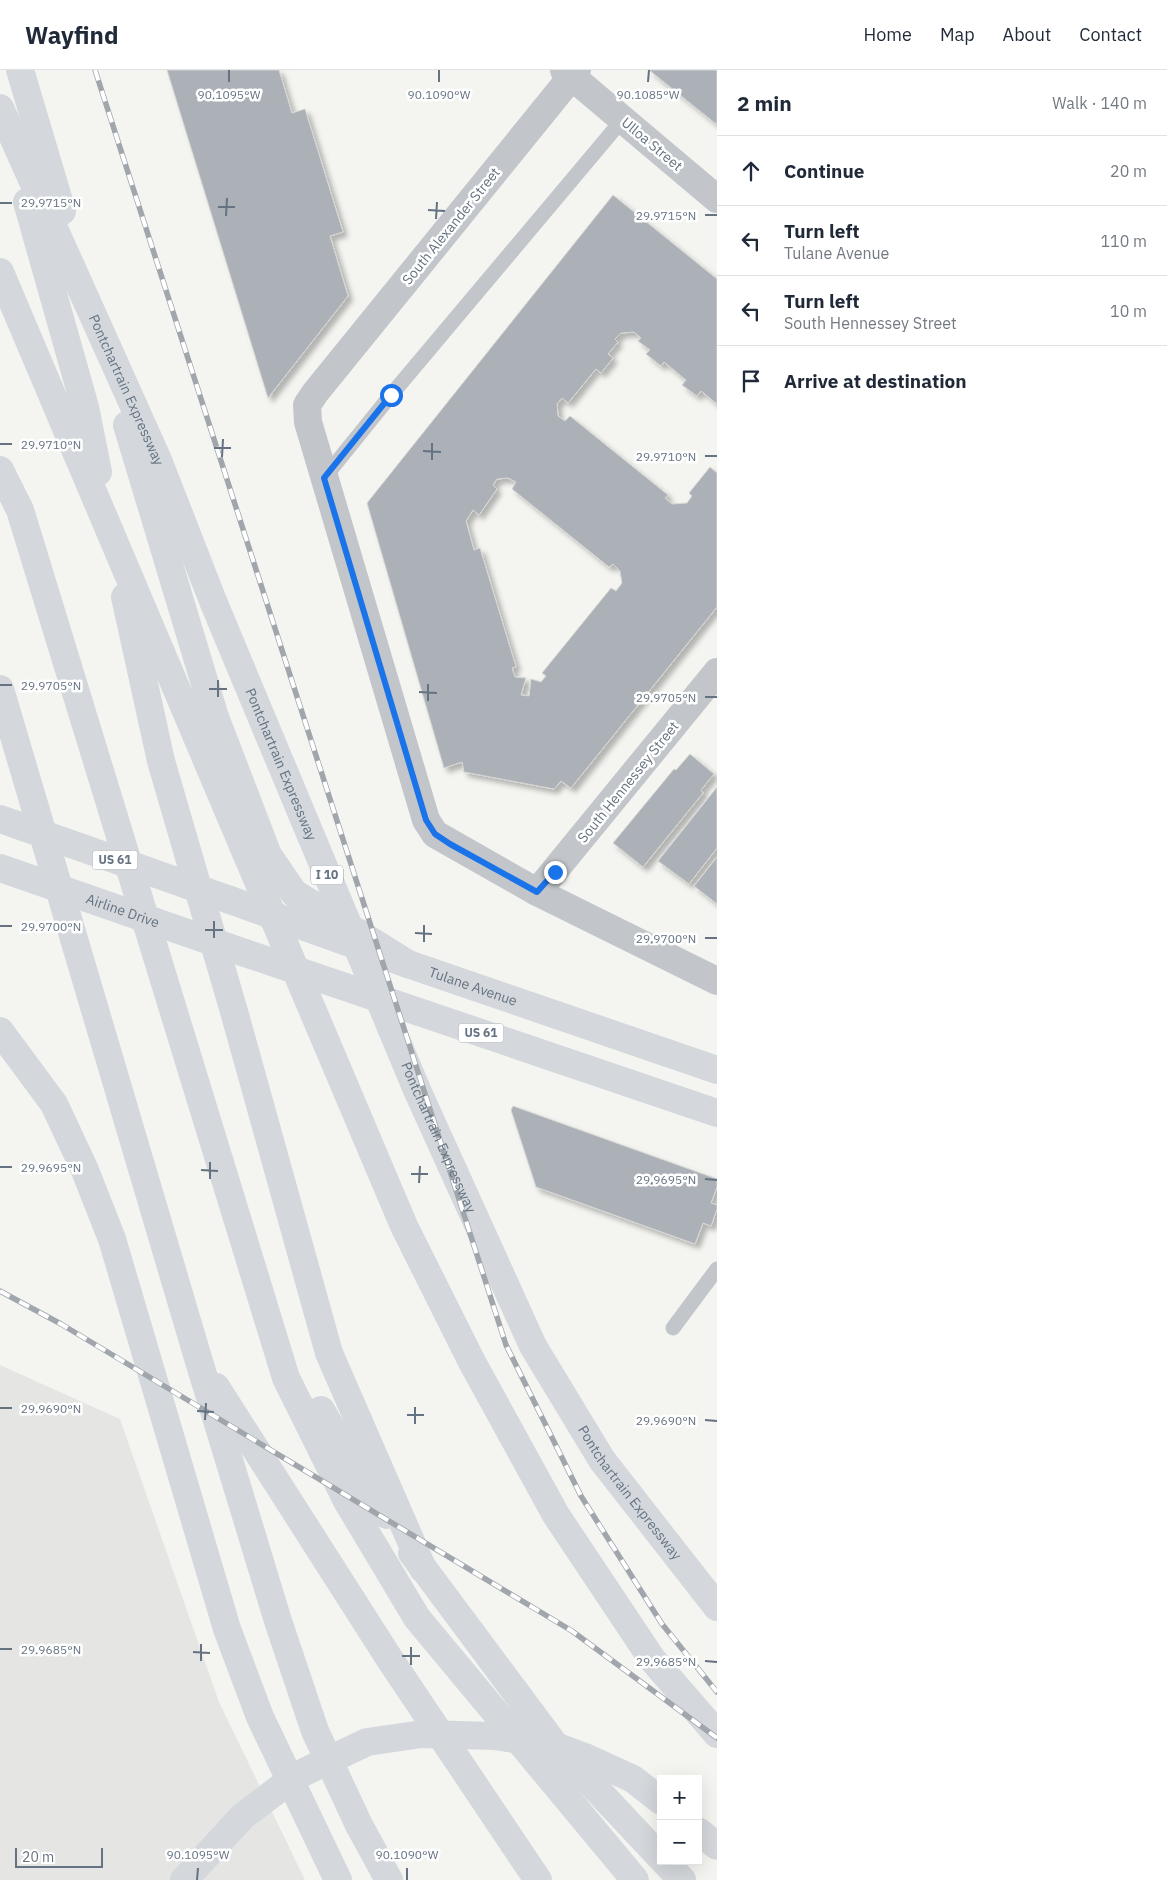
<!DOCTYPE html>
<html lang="en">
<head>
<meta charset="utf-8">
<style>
	:root { --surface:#fff; --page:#f2f2f3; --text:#1f2937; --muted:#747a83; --line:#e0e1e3 }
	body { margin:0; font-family:"IBM Plex Sans",sans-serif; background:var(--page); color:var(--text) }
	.controls { position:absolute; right:15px; bottom:15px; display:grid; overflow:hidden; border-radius:0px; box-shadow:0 5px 20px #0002 }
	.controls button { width:45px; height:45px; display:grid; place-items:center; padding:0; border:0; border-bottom:1px solid var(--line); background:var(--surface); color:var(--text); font:25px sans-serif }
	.scale { position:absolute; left:15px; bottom:12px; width:88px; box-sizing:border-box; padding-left:5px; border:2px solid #647281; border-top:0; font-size:14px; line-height:18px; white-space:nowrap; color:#647281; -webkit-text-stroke:4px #fff; paint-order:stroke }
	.stop { position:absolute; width:15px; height:15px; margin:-11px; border:4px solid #1a73e8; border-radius:50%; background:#fff }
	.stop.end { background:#1a73e8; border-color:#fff; box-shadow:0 1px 5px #0008 }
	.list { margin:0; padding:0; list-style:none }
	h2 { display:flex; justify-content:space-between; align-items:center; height:65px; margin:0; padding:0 20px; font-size:21px }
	h2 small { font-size:16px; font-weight:400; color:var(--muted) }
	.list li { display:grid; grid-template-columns:32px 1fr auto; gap:15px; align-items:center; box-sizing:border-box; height:70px; padding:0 20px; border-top:1px solid var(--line) }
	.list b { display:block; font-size:19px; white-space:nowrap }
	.list p { margin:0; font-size:16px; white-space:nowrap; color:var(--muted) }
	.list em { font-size:16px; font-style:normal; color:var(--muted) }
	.icon { flex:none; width:28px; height:28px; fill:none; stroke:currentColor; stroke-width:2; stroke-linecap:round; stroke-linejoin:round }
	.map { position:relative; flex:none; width:717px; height:1810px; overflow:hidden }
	header { display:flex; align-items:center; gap:30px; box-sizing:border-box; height:70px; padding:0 25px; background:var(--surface); border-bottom:1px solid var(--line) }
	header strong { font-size:24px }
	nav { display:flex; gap:28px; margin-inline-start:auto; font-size:18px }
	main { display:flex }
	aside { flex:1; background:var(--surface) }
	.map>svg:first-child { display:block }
	.built { fill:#e5e6e4 }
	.building { fill:#abb1b7; stroke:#d6d6d4; fill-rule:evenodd; filter:url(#shadow) }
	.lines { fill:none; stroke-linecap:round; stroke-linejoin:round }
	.lane { stroke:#c2c5c9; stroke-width:15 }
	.street { stroke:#c2c5c9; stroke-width:28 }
	.primary { stroke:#d4d8dc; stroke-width:28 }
	.highway { stroke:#d4d8dc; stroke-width:28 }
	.rail-casing { stroke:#a1a6ac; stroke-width:5.5 }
	.rail { stroke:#fff; stroke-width:4; stroke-dasharray:11; stroke-linecap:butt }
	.route { stroke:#1a73e8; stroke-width:6 }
	.ticks { fill:none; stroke:#647281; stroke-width:2 }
	.labels { text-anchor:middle; stroke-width:5; stroke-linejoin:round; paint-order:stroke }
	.shield { fill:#fff; stroke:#929ca7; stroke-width:1 }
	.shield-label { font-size:12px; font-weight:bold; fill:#647281 }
	.street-label { font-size:14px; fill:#647281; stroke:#fff }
	.ticks-label { font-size:12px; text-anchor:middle; fill:#647281; stroke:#fff; stroke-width:5; stroke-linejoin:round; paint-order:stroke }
</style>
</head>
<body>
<header>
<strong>Wayfind</strong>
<nav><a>Home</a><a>Map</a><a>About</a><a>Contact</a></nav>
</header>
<main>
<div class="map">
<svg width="717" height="1810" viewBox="0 0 717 1810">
	<defs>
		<filter id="shadow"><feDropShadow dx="4.5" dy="4.5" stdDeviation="2.5" flood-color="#0004"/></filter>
	</defs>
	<rect width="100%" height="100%" fill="#f4f5f1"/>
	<!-- built -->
	<path class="built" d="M0,1295L120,1349L219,1632L305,1810H0Z"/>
	<!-- building -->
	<g class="building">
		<path d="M167,0H279L292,43L305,39L343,162L330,166L348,226L268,328Z"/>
		<path d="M649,0H717V52L716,54Z"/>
		<path d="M613,125L717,209V334L701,321L697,326L682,315L686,310L664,292L661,296L646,284L650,280L638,271L641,268L634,262L621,263L615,269L618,272L608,284L613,288L601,303L596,299L568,333L562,328L557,334L558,346L565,351L570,346L668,425L665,428L672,434L687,433L692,426L689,423L710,397L717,403V537L571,718L561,711L554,719L464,702L462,692L444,698L367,433ZM508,408L516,412L512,419L609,497L613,494L620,501L622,513L616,521L611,518L542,603L546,606L541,612L531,609L529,626L521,625L526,608L515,607L512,598L516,597L480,478L474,480L466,451L473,440L479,445L497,419L493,415L497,409Z"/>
		<path d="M690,684L714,704L701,720L703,723L643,797L613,773L674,699L676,700Z"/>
		<path d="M717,717V778L689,814L658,791Z"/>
		<path d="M717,787V834L694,816Z"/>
		<path d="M513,1036L717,1109V1117L711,1133L717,1135V1139L711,1156L703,1153L695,1174L536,1117L511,1040Z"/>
	</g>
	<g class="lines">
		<!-- lane -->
		<g class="lane">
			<path d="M324,408L391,325L623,49"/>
			<path d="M673,1258L717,1199"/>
		</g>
		<!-- street -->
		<g class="street">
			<path d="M564,0L717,129"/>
			<path d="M577,0L315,323L307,335L308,352L426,750L435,764L537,822L717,911"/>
			<path d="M537,822L717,602"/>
		</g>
		<!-- primary -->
		<g class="primary">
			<path id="s1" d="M230,830L408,894L717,1000"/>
			<path d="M245,883L717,1043"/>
		</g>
		<!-- highway -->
		<g class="highway">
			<path d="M20,0L62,141"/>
			<path id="s2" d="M0,38L158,390L213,531L417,1020L533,1276L602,1390L717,1537"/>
			<path d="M27,132L85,337L98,402"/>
			<path d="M0,202L404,1156L472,1292L556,1445L652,1589L717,1664"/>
			<path d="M127,355L215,647L268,785L294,823L408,894"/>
			<path d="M0,400L20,440L286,1308L347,1431L417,1548L635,1810"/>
			<path d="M125,527L161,691L235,945L329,1283L423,1499"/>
			<path d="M0,619L198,1288L278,1551L315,1661L359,1755L389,1810"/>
			<path d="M0,749L230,830"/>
			<path id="s3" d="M0,798L245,883"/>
			<path d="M0,961L54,1034L84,1098L112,1169L227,1559L260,1647L338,1810"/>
			<path d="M216,1317L389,1588L538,1810"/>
			<path d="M321,1340L352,1394L387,1445"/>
			<path d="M412,1483L555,1675L661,1788"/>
			<path d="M698,1761L717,1776"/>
			<path d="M664,1791L682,1810"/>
			<path d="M184,1810L243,1746L296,1706L367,1672L422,1664L494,1666L550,1674L585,1687L633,1709L661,1731"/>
		</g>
		<defs>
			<g id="rail">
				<path d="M95,0L506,1275L581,1426L662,1554L717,1622"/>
				<path d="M0,1221L61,1254L572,1561L717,1668"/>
			</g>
		</defs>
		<!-- rail casing -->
		<use href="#rail" class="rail-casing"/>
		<!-- rail -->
		<use href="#rail" class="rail"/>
	</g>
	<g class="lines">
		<!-- route -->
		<path class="route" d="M391,325L324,408L426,750L435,764L450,774L537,822L555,802"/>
	</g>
	<!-- ticks -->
	<path class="ticks" d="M229,12V0M439,12V0M648,12L649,0M0,133H12M218,137H235M428,140L445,141M705,145H717M226,146L227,128M436,149L437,132M0,374H12M214,378H231M423,381L441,382M705,386H717M222,387L223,369M432,390V373M0,615H12M209,619H227M419,622L437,623M218,627V610M705,627H717M428,631V614M0,856H12M205,860H223M415,863L432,864M214,868V851M705,868H717M424,872V855M0,1097H12M201,1100L218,1101M411,1104H428M210,1109V1092M705,1109L717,1110M419,1113L420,1096M0,1338H12M197,1341L214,1342M407,1345H424M205,1350L206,1333M705,1350L717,1351M415,1354V1337M0,1579H12M193,1582L210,1583M402,1586H420M201,1591V1574M705,1591L717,1592M411,1595V1577M197,1810L198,1798M407,1810V1798"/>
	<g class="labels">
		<!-- shield labels -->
		<g class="shield">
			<rect x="92.5" y="780.5" width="45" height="19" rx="4"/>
			<rect x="311" y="795.5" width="32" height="19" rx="4"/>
			<rect x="458.5" y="953.5" width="45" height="19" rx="4"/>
		</g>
		<g class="shield-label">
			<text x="115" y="794">US 61</text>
			<text x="327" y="809">I 10</text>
			<text x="481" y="967">US 61</text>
		</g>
		<!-- street labels -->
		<g class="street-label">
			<text transform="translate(652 74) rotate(40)" y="5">Ulloa Street</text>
			<text transform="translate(451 156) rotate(-51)" y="5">South Alexander Street</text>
			<text dy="5" stroke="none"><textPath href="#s2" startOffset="309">Pontchartrain Expressway</textPath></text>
			<text dy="5" stroke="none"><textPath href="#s2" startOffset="714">Pontchartrain Expressway</textPath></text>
			<text transform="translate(628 712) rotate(-51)" y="5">South Hennessey Street</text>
			<text dy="5" stroke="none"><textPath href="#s3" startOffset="130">Airline Drive</textPath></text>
			<text dy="5" stroke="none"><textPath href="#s1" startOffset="258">Tulane Avenue</textPath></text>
			<text dy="5" stroke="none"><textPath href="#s2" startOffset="1119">Pontchartrain Expressway</textPath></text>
			<text dy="5" stroke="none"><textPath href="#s2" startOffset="1524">Pontchartrain Expressway</textPath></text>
		</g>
	</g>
	<g class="ticks-label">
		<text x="229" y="29">90.1095°W</text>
		<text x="439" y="29">90.1090°W</text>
		<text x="648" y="29">90.1085°W</text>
		<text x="51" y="137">29.9715°N</text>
		<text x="666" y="150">29.9715°N</text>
		<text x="51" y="379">29.9710°N</text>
		<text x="666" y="391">29.9710°N</text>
		<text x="51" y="620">29.9705°N</text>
		<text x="666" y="632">29.9705°N</text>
		<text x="51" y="861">29.9700°N</text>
		<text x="666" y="873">29.9700°N</text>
		<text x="51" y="1102">29.9695°N</text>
		<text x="666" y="1114">29.9695°N</text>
		<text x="51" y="1343">29.9690°N</text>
		<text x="666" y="1355">29.9690°N</text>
		<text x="51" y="1584">29.9685°N</text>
		<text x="666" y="1596">29.9685°N</text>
		<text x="198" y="1789">90.1095°W</text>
		<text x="407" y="1789">90.1090°W</text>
	</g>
</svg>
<div class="controls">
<button>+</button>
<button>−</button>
</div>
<div class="scale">20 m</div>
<div class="stop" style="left:391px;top:325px"></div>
<div class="stop end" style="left:555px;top:802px"></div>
</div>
<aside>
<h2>2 min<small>Walk · 140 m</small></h2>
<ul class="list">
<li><svg class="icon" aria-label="ahead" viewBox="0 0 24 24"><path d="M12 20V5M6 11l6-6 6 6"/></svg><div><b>Continue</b></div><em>20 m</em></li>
<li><svg class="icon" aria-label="left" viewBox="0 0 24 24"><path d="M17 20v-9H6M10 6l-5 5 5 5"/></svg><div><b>Turn left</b><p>Tulane Avenue</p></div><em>110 m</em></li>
<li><svg class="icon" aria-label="left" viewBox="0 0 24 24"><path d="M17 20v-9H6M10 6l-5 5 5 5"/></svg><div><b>Turn left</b><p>South Hennessey Street</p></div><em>10 m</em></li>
<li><svg class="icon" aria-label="arrive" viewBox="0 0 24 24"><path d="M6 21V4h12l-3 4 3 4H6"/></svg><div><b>Arrive at destination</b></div></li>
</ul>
</aside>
</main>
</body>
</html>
